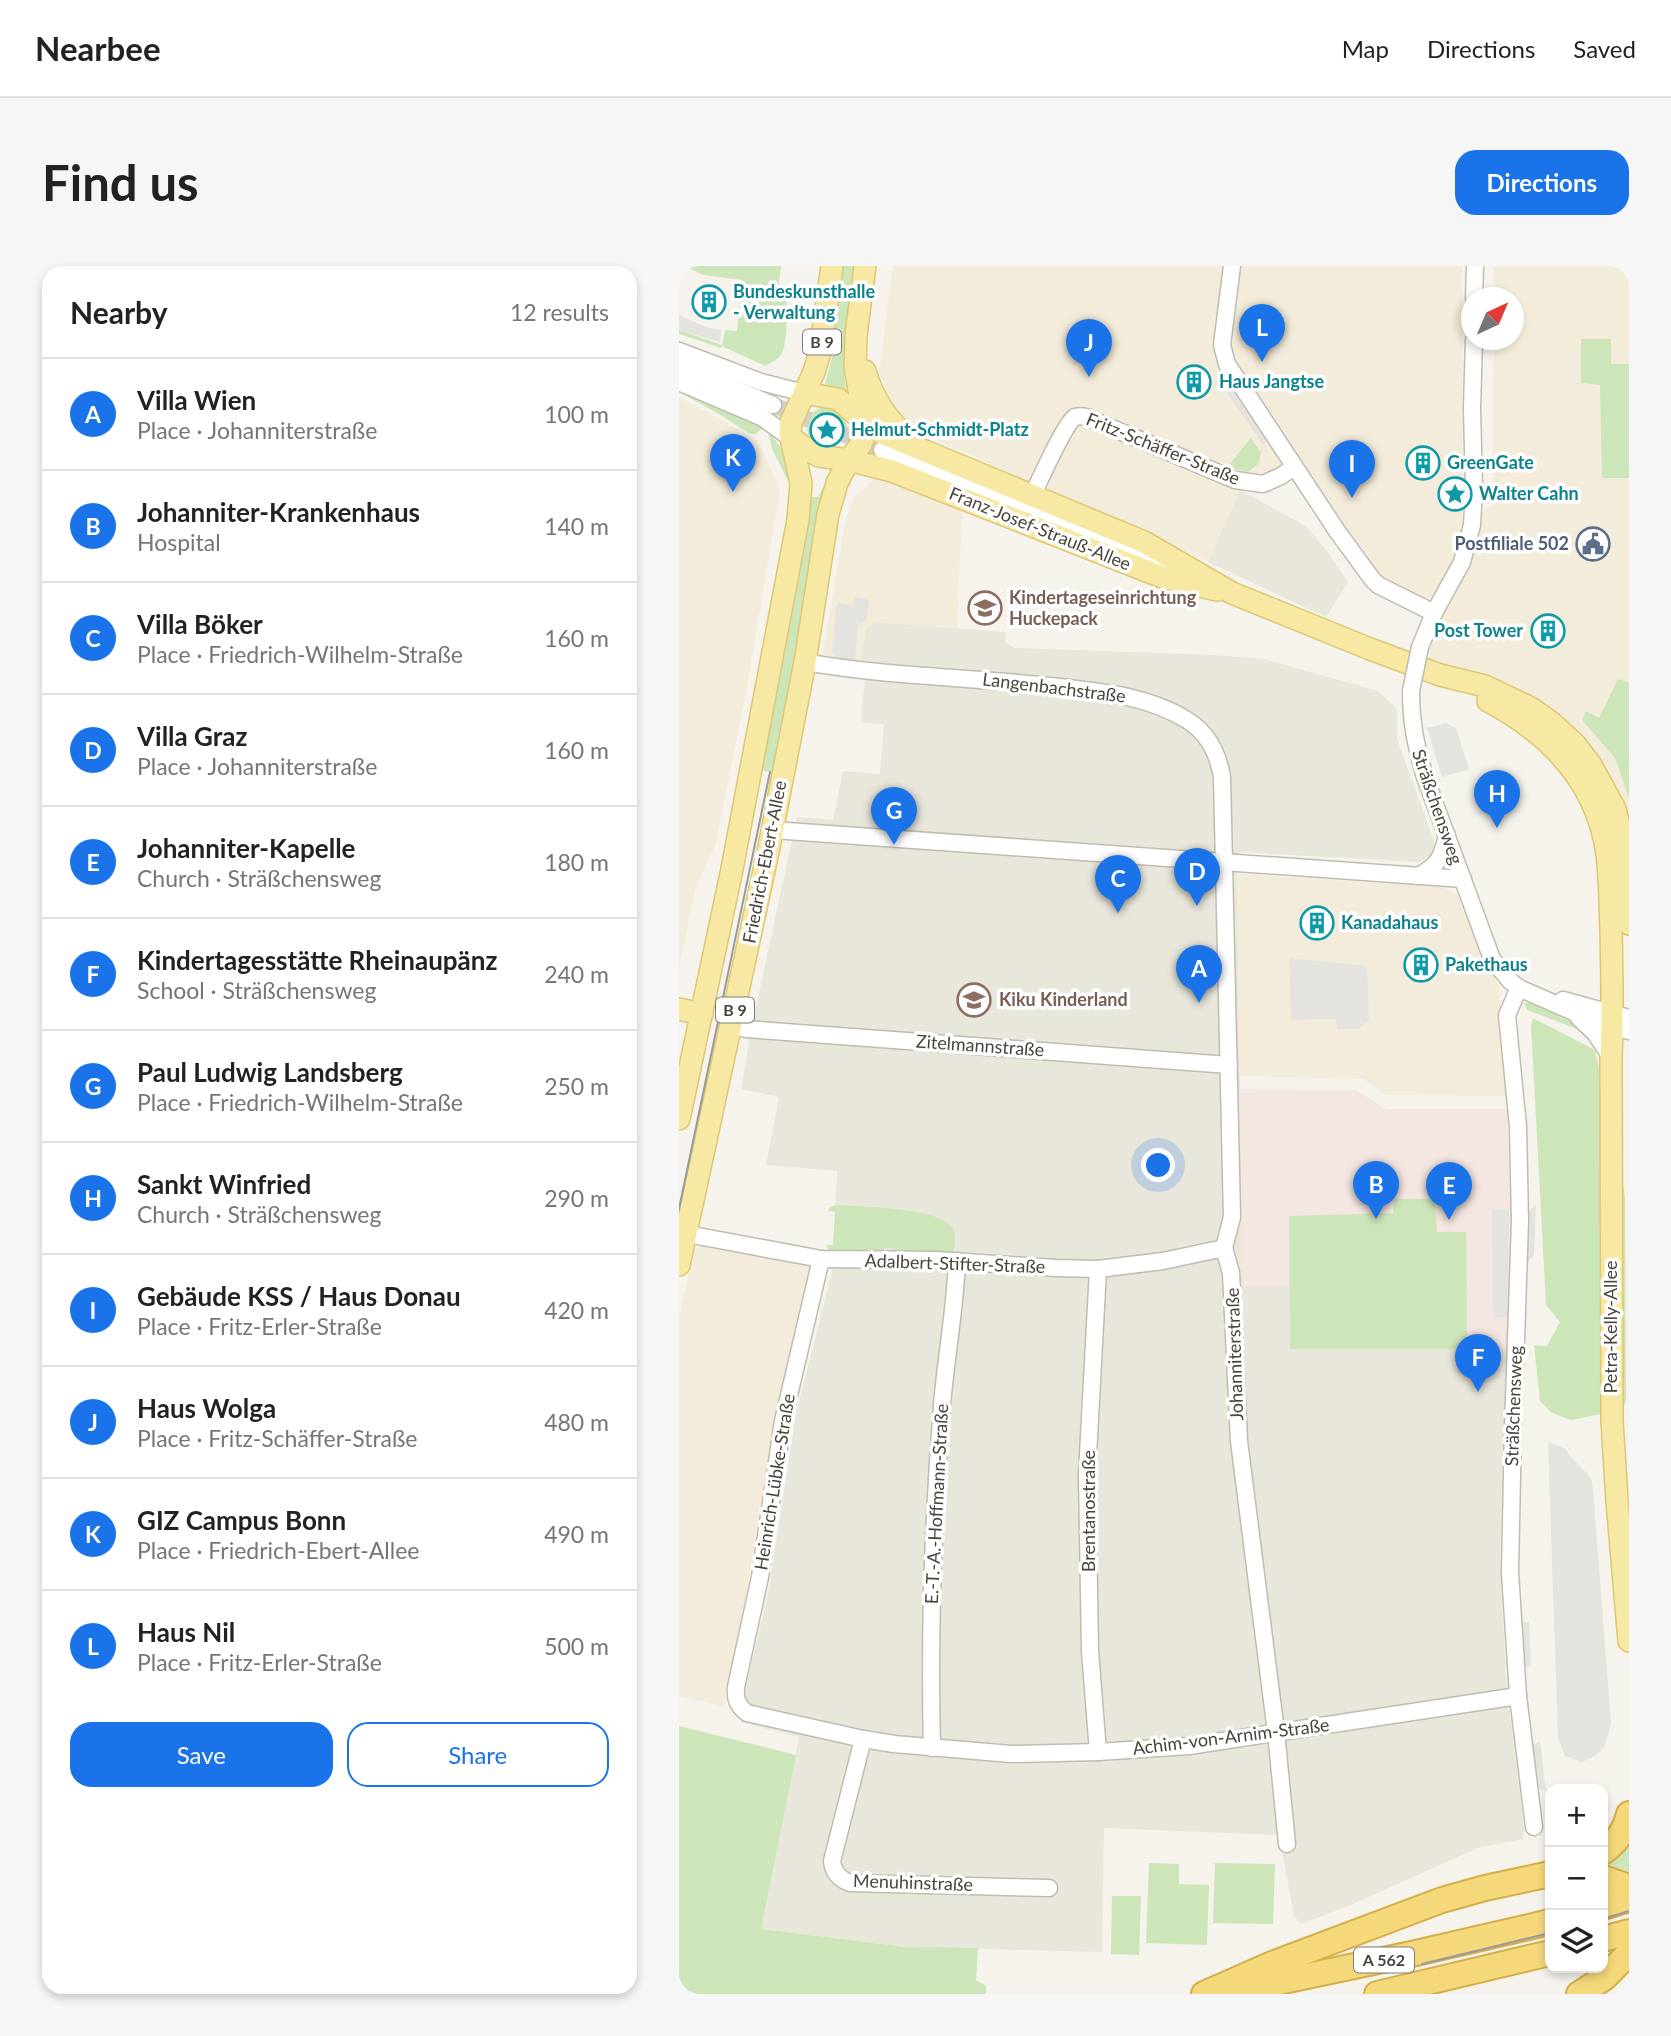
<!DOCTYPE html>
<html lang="en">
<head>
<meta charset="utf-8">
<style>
	:root { --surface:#fff; --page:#f6f6f6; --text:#222; --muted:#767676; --line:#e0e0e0; --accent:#1a73e8 }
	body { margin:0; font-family:Lato,sans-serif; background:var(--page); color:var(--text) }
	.controls { position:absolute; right:21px; bottom:21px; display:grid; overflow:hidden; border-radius:14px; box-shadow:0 4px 10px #0003 }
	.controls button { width:63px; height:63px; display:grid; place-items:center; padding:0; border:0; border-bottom:2px solid var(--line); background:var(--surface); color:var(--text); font:35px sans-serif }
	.compass { position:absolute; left:782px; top:21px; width:63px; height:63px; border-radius:50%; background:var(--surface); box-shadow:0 4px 10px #0003; rotate:44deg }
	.you { position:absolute; left:480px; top:900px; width:24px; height:24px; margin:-18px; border:5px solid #fff; border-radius:50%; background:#1a73e8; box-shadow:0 0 0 10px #1a73e833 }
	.badge { display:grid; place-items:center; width:46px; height:46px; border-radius:50%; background:var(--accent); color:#fff; font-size:23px; font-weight:700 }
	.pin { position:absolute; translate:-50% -58px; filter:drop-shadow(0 2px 4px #0008) }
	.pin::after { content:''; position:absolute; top:37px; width:24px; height:21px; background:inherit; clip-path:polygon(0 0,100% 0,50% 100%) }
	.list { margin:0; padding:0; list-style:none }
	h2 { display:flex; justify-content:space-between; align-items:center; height:91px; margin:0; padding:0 28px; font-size:30px }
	h2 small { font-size:23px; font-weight:400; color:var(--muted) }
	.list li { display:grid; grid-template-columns:46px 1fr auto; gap:21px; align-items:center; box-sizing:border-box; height:112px; padding:0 28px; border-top:2px solid var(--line) }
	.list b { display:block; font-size:26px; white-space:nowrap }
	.list p { margin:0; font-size:23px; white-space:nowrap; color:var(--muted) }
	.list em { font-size:23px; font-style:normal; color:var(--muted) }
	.actions { display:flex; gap:14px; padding:21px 28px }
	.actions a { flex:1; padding:16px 0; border:2px solid var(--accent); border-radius:21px; text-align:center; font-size:24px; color:var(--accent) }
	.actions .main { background:var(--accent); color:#fff }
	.icon { flex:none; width:38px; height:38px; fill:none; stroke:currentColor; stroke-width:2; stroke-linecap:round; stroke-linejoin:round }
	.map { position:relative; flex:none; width:950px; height:1728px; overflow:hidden; border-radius:21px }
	header { display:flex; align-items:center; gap:42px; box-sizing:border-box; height:98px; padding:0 35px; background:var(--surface); border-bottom:2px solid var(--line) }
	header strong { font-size:33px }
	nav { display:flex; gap:38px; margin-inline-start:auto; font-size:24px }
	.intro { display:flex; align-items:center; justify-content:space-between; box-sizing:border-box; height:168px; padding:0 42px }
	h1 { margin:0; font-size:49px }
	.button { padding:18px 32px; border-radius:21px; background:var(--accent); color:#fff; font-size:24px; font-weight:700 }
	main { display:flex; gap:42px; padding:0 42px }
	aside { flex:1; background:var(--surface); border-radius:21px; box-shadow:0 4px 10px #0003 }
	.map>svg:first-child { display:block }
	.residential { fill:#e9e6db }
	.commercial { fill:#f4ecda }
	.medical { fill:#f4e6e1 }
	.green { fill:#cde6b9 }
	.parking { fill:#e4e3e0 }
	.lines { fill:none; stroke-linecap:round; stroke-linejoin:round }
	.minor-tunnel { stroke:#d3d0c8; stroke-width:16; stroke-dasharray:16 8; stroke-linecap:butt }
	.minor-casing { stroke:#c0bcaf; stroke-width:19 }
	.major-casing { stroke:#dcc873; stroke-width:24 }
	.highway-casing { stroke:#d3af48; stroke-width:28 }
	.minor { stroke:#fff; stroke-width:16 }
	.major { stroke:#f7e8a3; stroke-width:21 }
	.highway { stroke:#f4d879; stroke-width:24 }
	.tram { stroke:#9a9a9a; stroke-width:2 }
	.minor-bridge-casing { stroke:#c0bcaf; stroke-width:19; stroke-linecap:butt }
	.minor-bridge { stroke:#fff; stroke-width:16 }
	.labels { text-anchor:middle; stroke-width:7; stroke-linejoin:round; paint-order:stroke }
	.shield { fill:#fff; stroke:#807d75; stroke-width:2 }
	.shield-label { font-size:16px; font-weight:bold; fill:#49453a }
	.culture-label { font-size:18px; font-weight:bold; fill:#0d838f; stroke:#fff; text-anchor:start }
	.street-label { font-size:18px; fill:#49453a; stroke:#fff }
	.service-label { font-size:18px; font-weight:bold; fill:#4e5e75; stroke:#fff; text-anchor:end }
	.education-label { font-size:18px; font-weight:bold; fill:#785e54; stroke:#fff; text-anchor:start }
</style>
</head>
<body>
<header>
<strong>Nearbee</strong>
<nav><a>Map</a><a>Directions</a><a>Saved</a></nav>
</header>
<div class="intro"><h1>Find us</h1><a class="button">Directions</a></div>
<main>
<aside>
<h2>Nearby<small>12 results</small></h2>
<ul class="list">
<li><span class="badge">A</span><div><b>Villa Wien</b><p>Place · Johanniterstraße</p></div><em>100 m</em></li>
<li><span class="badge">B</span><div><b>Johanniter-Krankenhaus</b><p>Hospital</p></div><em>140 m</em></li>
<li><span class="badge">C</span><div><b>Villa Böker</b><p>Place · Friedrich-Wilhelm-Straße</p></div><em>160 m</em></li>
<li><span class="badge">D</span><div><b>Villa Graz</b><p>Place · Johanniterstraße</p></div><em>160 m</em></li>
<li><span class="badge">E</span><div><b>Johanniter-Kapelle</b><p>Church · Sträßchensweg</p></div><em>180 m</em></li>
<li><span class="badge">F</span><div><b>Kindertagesstätte Rheinaupänz</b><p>School · Sträßchensweg</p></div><em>240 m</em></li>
<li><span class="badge">G</span><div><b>Paul Ludwig Landsberg</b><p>Place · Friedrich-Wilhelm-Straße</p></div><em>250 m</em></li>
<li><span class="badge">H</span><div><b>Sankt Winfried</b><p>Church · Sträßchensweg</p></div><em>290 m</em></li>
<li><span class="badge">I</span><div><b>Gebäude KSS / Haus Donau</b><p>Place · Fritz-Erler-Straße</p></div><em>420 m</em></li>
<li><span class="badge">J</span><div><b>Haus Wolga</b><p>Place · Fritz-Schäffer-Straße</p></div><em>480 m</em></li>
<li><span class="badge">K</span><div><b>GIZ Campus Bonn</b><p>Place · Friedrich-Ebert-Allee</p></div><em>490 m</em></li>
<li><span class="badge">L</span><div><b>Haus Nil</b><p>Place · Fritz-Erler-Straße</p></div><em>500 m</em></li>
</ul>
<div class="actions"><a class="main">Save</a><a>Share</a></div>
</aside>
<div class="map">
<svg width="950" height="1728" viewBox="0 0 950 1728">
	<rect width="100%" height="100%" fill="#f5f3ec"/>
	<!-- residential -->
	<g class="residential">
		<path d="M561,224L628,261L648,285L669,316L647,351L529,296Z"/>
		<path d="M196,356L327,366L326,376L335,382L536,389L585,393L699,425L718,443V473L755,575V583L752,589L741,596L560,586L558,608L564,1021H610L611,1083H828L821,1288L827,1415L845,1563L844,1573L801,1581L667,1641L622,1658L615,1650L600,1569L425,1562L423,1686L227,1681L82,1663L120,1471L62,1456L65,1427L89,1329L117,1148L153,1006L158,905L87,899L100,831L62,823L71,769L118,551L154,554L164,505L201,508L205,458L182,456L186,412L181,397L187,362Z"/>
	</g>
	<!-- commercial -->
	<g class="commercial">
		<path d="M214,0H783L785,253L814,240L815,74H834V32L815,31V0H950V569L868,441L805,407L750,395L754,367L761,346L706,318L614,194L600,204L565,209L561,224L529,296L222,158L200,108Z"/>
		<path d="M0,131L79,174L101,224L67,426L36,580L17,620L0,702Z"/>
		<path d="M197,211L283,242L278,362L196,356L187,363L181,397L143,392L165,262L174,233Z"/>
		<path d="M558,608L763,621L778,628L820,720L827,830L707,829L685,813L560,810Z"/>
		<path d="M31,978L129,995L133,1002L97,1156L62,1357L44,1440L0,1430V1049L15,986L22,979Z"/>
	</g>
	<!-- medical -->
	<path class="medical" d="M560,823L677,824L705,842L711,843H828L832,955L828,1083H611L610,1021H564Z"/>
	<!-- green -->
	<g class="green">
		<path d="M6,0H102L99,25L108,27C107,43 110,79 101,90C97,95 91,97 86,100L43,80L42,82L0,68V64L43,79L46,64L58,65L63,14L24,9Z"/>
		<path d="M163,0H176C170,43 159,84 168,127L145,121L153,92Z"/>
		<path d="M902,73H932V98H950V212H923L921,119L902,117Z"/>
		<path d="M0,120L85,161L77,168H71L40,148L0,126Z"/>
		<circle cx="148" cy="161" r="20"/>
		<path d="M89,165C100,177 117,203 111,219L93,183Z"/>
		<path d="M572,172L582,187L580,197L569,206L548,201Z"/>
		<path d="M149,212H150L120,398L95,507L82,504L92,432L99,423L132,231H139Z"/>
		<path d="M939,413L950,417V532L936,492L903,454L907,445L920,452Z"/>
		<path d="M854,736L874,744L881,751L903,760L911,767L906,769L898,763L848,744L845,737Z"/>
		<path d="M854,752L916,784L922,812V1148L892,1154L873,1147L861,1135L855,1079L868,1080L881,1056L867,1039L852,760Z"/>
		<path d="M943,782L941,900L946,930L947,1128V1135L941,1146L938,913Z"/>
		<path d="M715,933H756L758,966H787L788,1083H611L610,950L714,947Z"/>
		<path d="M157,939C181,941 259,941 273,961C278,967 275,980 275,987L215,985V982H205V985H150L147,979H154L156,946L149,945L151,941Z"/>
		<path d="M0,1460L117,1489L82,1663L227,1681L299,1682L297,1714L307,1720V1728H0Z"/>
		<path d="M950,1571V1613L924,1603V1595Z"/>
		<path d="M470,1597L500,1598V1618L530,1619L528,1679L467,1677Z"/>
		<path d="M536,1597L596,1598L594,1658L534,1657Z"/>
		<path d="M433,1630H462L460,1689L432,1688Z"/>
	</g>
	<!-- parking -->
	<g class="parking">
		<path d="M0,49L27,61L43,64L41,76L0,64Z"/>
		<path d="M550,113L591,174L584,179L542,118Z"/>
		<path d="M176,331L190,333L188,353L179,360L176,394L158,393L153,387L157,341L160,337L174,339Z"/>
		<path d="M767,457L777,462L790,503L763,511L748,462Z"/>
		<path d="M610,692L688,700L690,754L680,763H658L657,753L612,754Z"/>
		<path d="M857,939L855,989L847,998L849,946Z"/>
		<path d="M813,944H830L828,1051H814Z"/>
		<path d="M869,1176L887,1183L890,1189L912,1212L914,1223L932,1457L926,1480L916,1490L903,1496L886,1490L879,1472Z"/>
		<path d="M842,1356H850L852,1400L845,1401Z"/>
		<path d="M861,1475L867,1525L859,1523L853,1480Z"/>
	</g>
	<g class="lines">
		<!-- minor-tunnel -->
		<path class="minor-tunnel" d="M94,139L203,184"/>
		<defs>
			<g id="minor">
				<path d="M553,0L543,79L548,98L658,265L693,313L699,319L755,347"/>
				<path d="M795,32L796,0"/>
				<path d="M0,85L82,116L125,127"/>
				<path d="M0,100L94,139"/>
				<path d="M0,116L84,152L113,173"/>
				<path d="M203,184L496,303"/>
				<path d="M353,230C360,216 386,157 396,151C400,150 403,150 407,151L556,214L584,218L602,210L615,201"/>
				<path d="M741,381L755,347L783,296L793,259L795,223L793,142L795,74"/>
				<path d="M126,396C209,411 296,411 380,421C424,426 469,430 508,454C529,467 539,487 543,511L553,951L545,982L552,1007L560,1175L597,1466L608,1578"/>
				<path d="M732,425C732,457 737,481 746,511L813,693L831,715L840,722L915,755L950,765"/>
				<path d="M94,564L784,613"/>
				<path d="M739,610C760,599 763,591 768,569"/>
				<path d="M840,722L828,749L839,860L841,955L834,1162L831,1306L839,1430L855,1561"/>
				<path d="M884,734L950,752"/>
				<path d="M900,752L916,767L932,791"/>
				<path d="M53,759L67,763L550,799"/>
				<path d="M8,968L142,993L257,994L377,1002L419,1003L484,995L545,982"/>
				<path d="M142,993L104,1155L81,1311L57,1421C56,1433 58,1439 68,1447L184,1473L215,1478L332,1488L419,1486L510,1480L839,1430"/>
				<path d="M419,1003L408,1208L411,1385L419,1486"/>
				<path d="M184,1473L153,1595C154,1606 160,1613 171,1617L370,1622"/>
				<path d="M253,1482C250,1367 254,1254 263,1139C267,1091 276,1044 278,995"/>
			</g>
			<g id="major">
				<path d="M186,105C194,133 208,155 231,173"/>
				<path d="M125,127L159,133L186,156L205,168L465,276L553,327L691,383L761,409L806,420L852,442L873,457L896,478L912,499L936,543L944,574L948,605L950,658"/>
				<path d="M113,173L129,184L140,190L170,194L213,205L483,311L538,324"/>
				<path d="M809,435C871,468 918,516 928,588C931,613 931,638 932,663C933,706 934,748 932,791L933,1155L938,1235L950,1375"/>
				<path d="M0,743L23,748"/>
				<path d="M0,853L53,603L119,254L122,217L111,167L112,156L135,106L141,86L153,0"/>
				<path d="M0,999L89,586L126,396L149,248L158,217L170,194L182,178L187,164L176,101L177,69L186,0"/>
			</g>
			<g id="highway">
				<path d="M924,1586C937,1577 946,1565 950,1548"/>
				<path d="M924,1612L950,1621"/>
				<path d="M924,1641L950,1633"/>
				<path d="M924,1673L950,1666"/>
				<path d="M557,1725L737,1687L871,1656"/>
				<path d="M525,1728L593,1698L763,1634L806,1622L871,1608"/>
				<path d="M698,1728L871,1687"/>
				<path d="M900,1728L925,1712L950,1687"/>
			</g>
		</defs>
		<!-- minor casing -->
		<use href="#minor" class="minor-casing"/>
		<!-- major casing -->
		<use href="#major" class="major-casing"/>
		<!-- highway casing -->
		<use href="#highway" class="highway-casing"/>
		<!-- minor -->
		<use href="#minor" class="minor"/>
		<!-- major -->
		<use href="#major" class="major"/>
		<!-- highway -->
		<use href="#highway" class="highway"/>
		<!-- tram -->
		<g class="tram">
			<path d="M0,943L91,506"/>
			<path d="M924,1653L950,1645"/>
			<path d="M743,1698L871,1667"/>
		</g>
		<defs>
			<path id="minor-bridge" d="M732,425L741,381"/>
		</defs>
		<!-- minor-bridge casing -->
		<use href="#minor-bridge" class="minor-bridge-casing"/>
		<!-- minor-bridge -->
		<use href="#minor-bridge" class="minor-bridge"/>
	</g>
	<!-- icons -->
	<defs>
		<symbol id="building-ring" viewBox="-11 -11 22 22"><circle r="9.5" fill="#fff" stroke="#0f9aa8" stroke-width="1.5"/><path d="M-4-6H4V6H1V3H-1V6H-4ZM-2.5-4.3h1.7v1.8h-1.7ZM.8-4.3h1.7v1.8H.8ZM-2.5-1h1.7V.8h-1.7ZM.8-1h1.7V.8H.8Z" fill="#0f9aa8"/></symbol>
		<symbol id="sight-ring" viewBox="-11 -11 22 22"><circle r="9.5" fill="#fff" stroke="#0f9aa8" stroke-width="1.5"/><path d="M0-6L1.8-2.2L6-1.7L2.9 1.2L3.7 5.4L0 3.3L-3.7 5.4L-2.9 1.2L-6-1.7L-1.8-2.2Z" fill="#0f9aa8"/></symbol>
		<symbol id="civic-ring" viewBox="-11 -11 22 22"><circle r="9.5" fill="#fff" stroke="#5c6f8a" stroke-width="1.5"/><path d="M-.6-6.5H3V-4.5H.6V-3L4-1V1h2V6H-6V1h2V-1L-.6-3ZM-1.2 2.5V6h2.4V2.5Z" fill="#5c6f8a"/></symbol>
		<symbol id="school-ring" viewBox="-11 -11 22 22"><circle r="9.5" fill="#fff" stroke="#8d6e63" stroke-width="1.5"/><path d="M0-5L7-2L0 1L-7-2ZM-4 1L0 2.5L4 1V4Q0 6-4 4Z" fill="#8d6e63"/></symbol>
	</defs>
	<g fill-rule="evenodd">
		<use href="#building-ring" x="11" y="17" width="38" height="38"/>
		<use href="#building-ring" x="496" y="97" width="38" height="38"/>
		<use href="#sight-ring" x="129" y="145" width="38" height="38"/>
		<use href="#building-ring" x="725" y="178" width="38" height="38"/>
		<use href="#sight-ring" x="757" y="209" width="38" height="38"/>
		<use href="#civic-ring" x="895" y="259" width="38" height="38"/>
		<use href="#school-ring" x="287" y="323" width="38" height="38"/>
		<use href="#building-ring" x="850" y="346" width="38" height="38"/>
		<use href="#building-ring" x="619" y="638" width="38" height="38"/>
		<use href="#building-ring" x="723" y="680" width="38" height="38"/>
		<use href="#school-ring" x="276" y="715" width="38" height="38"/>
	</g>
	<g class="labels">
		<!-- shield labels -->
		<g class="shield">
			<rect x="124" y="63.5" width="38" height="25" rx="5"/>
			<rect x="37" y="731.5" width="38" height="25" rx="5"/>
			<rect x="675" y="1681.5" width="60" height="25" rx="5"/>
		</g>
		<g class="shield-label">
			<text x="143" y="82">B 9</text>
			<text x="56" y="750">B 9</text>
			<text x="705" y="1700">A 562</text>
		</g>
		<!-- culture labels -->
		<g class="culture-label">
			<text x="54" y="32">Bundeskunsthalle<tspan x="54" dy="21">- Verwaltung</tspan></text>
			<text x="540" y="122">Haus Jangtse</text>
			<text x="172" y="170">Helmut-Schmidt-Platz</text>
			<text x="768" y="203">GreenGate</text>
			<text x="800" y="234">Walter Cahn</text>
			<text x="844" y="371" text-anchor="end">Post Tower</text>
			<text x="662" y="663">Kanadahaus</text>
			<text x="766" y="705">Pakethaus</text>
		</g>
		<!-- street labels -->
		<g class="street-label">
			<text transform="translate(484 183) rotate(22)" y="6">Fritz-Schäffer-Straße</text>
			<text transform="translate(361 263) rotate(22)" y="6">Franz-Josef-Strauß-Allee</text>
			<text transform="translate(375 422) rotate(7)" y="6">Langenbachstraße</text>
			<text transform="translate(758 541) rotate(71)" y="6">Sträßchensweg</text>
			<text transform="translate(86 596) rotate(-79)" y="6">Friedrich-Ebert-Allee</text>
			<text transform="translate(301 780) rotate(4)" y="6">Zitelmannstraße</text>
			<text transform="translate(276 998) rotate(2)" y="6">Adalbert-Stifter-Straße</text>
			<text transform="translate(932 1061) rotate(-90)" y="6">Petra-Kelly-Allee</text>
			<text transform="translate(556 1088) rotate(-92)" y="6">Johanniterstraße</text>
			<text transform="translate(835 1140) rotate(-88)" y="6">Sträßchensweg</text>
			<text transform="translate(96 1216) rotate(-81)" y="6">Heinrich-Lübke-Straße</text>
			<text transform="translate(258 1238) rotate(-87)" y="6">E.-T.-A.-Hoffmann-Straße</text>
			<text transform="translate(410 1245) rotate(-90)" y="6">Brentanostraße</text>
			<text transform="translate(552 1471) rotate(-7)" y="6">Achim-von-Arnim-Straße</text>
			<text transform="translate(234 1617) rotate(2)" y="6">Menuhinstraße</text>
		</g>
		<!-- service labels -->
		<g class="service-label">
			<text x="890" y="284">Postfiliale 502</text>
		</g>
		<!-- education labels -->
		<g class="education-label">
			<text x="330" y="338">Kindertageseinrichtung<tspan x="330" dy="21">Huckepack</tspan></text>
			<text x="320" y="740">Kiku Kinderland</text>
		</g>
	</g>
</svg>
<div class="controls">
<button>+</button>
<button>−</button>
<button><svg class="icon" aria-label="layers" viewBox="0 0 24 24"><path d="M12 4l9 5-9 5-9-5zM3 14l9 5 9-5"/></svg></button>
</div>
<svg class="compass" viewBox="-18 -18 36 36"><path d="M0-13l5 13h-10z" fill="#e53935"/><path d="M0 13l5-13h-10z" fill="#767676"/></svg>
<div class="you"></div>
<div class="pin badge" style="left:520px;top:737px">A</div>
<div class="pin badge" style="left:697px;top:953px">B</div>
<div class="pin badge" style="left:439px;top:647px">C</div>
<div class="pin badge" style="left:518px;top:640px">D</div>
<div class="pin badge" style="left:770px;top:954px">E</div>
<div class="pin badge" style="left:799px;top:1126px">F</div>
<div class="pin badge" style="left:215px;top:579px">G</div>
<div class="pin badge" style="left:818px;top:562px">H</div>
<div class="pin badge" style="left:673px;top:232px">I</div>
<div class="pin badge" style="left:410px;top:111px">J</div>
<div class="pin badge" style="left:54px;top:226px">K</div>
<div class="pin badge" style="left:583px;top:96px">L</div>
</div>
</main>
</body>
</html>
